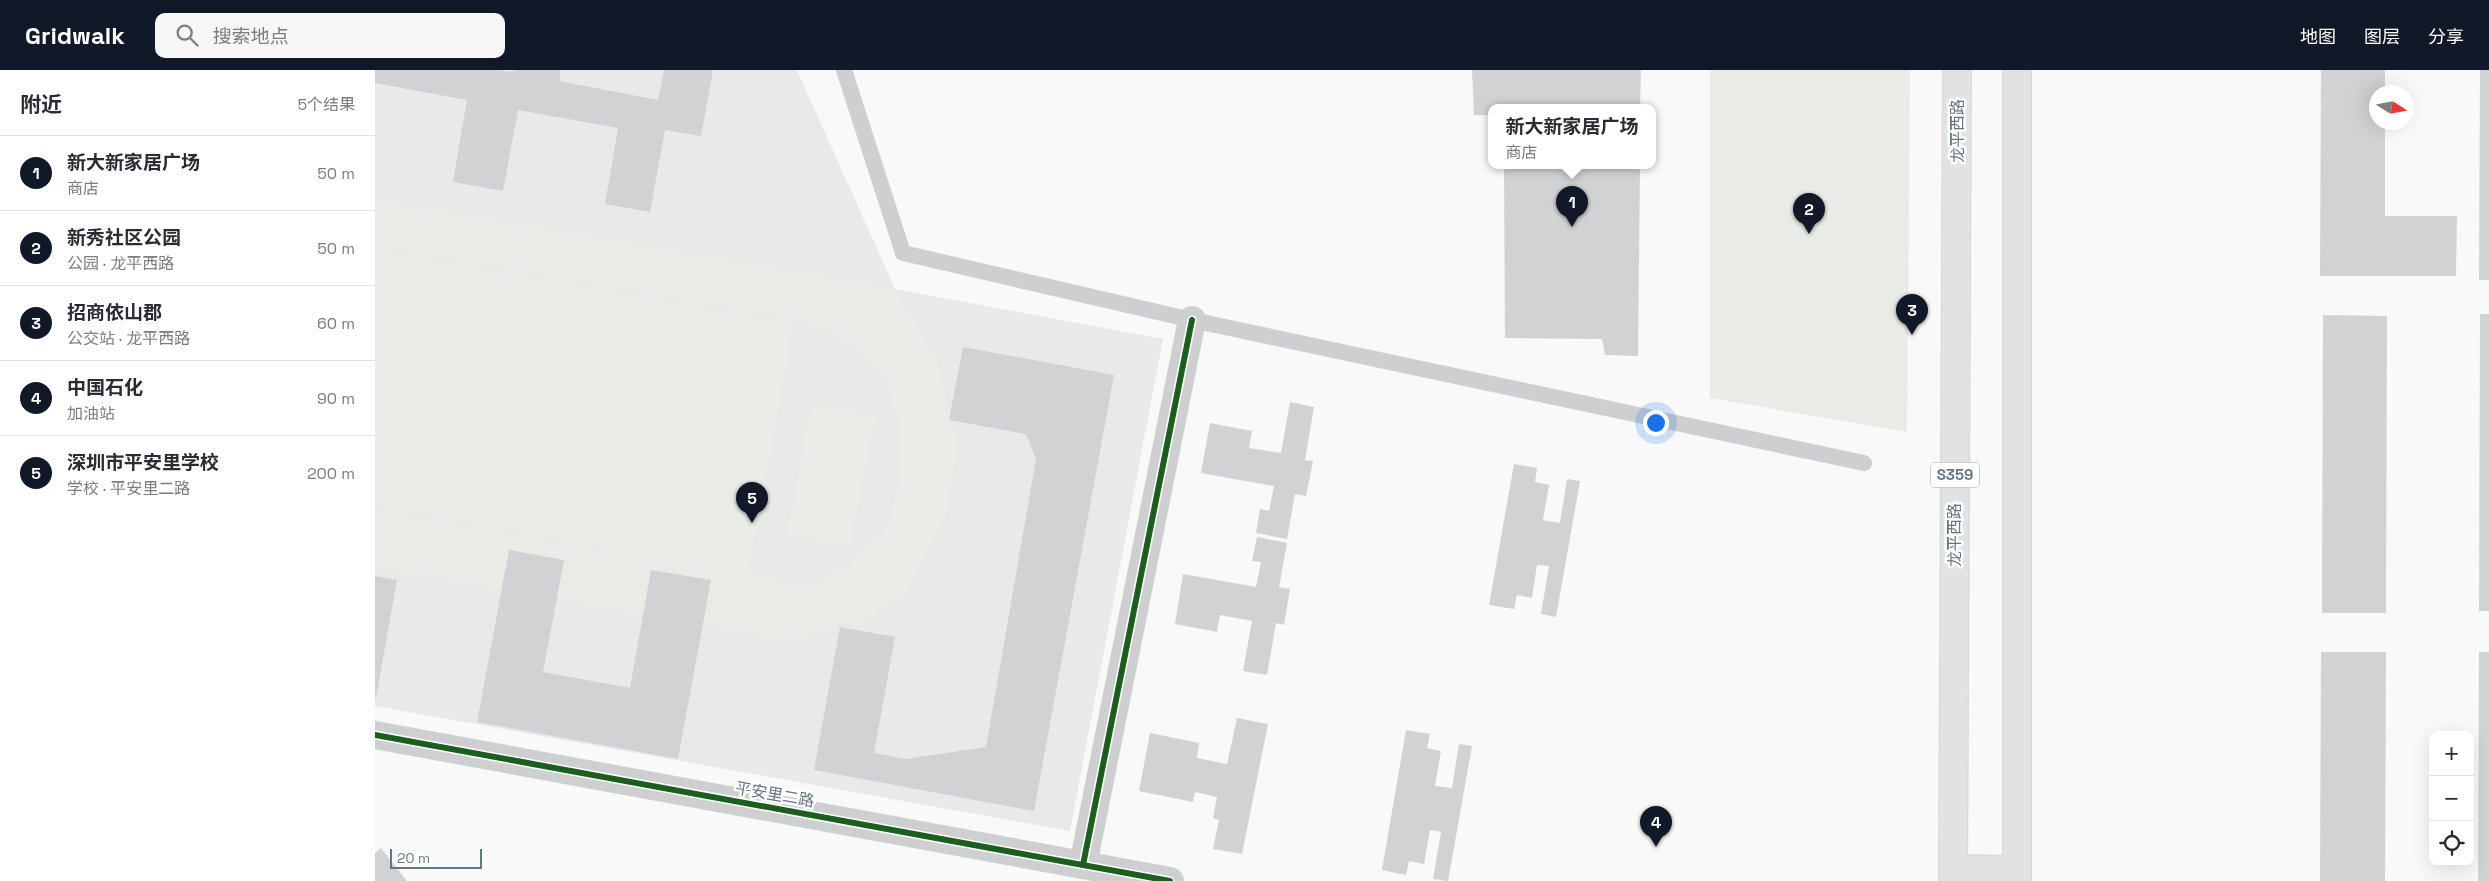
<!DOCTYPE html>
<html lang="zh">
<head>
<meta charset="utf-8">
<style>
	:root { --surface:#fff; --page:#f7f7f7; --text:#2b2b33; --muted:#7c7c81; --line:#e1e1e2; --accent:#111827 }
	body { margin:0; font-family:"Space Grotesk","Noto Sans SC",sans-serif; background:var(--page); color:var(--text) }
	.controls { position:absolute; right:15px; bottom:15px; display:grid; overflow:hidden; border-radius:10px; box-shadow:0 5px 20px #0002 }
	.controls button { width:45px; height:45px; display:grid; place-items:center; padding:0; border:0; border-bottom:1px solid var(--line); background:var(--surface); color:var(--text); font:25px sans-serif }
	.compass { position:absolute; left:1994px; top:15px; width:45px; height:45px; border-radius:50%; background:var(--surface); box-shadow:0 5px 20px #0002; rotate:101deg }
	.scale { position:absolute; left:15px; bottom:12px; width:92px; box-sizing:border-box; padding-left:5px; border:2px solid #657683; border-top:0; font-size:14px; line-height:18px; white-space:nowrap; color:#657683; -webkit-text-stroke:4px #fff; paint-order:stroke }
	.you { position:absolute; left:1280px; top:352px; width:18px; height:18px; margin:-12px; border:4px solid #fff; border-radius:50%; background:#1a73e8; box-shadow:0 0 0 8px #1a73e833 }
	.badge { display:grid; place-items:center; width:32px; height:32px; border-radius:50%; background:var(--accent); color:#fff; font-size:16px; font-weight:700 }
	.pin { position:absolute; translate:-50% -41px; filter:drop-shadow(0 1px 2px #0008) }
	.pin::after { content:''; position:absolute; top:26px; width:18px; height:15px; background:inherit; clip-path:polygon(0 0,100% 0,50% 100%) }
	.popup { position:absolute; left:1113px; top:34px; width:168px; height:65px; box-sizing:border-box; display:grid; place-content:center; border-radius:10px; background:var(--surface); filter:drop-shadow(0 1px 4px #0005); font-size:16px; white-space:nowrap; color:var(--muted) }
	.popup b { font-size:19px; color:var(--text) }
	.popup::after { content:''; position:absolute; left:50%; top:100%; margin-left:-10px; border:10px solid transparent; border-top-color:var(--surface) }
	.list { margin:0; padding:0; list-style:none }
	h2 { display:flex; justify-content:space-between; align-items:center; height:65px; margin:0; padding:0 20px; font-size:21px }
	h2 small { font-size:16px; font-weight:400; color:var(--muted) }
	.list li { display:grid; grid-template-columns:32px 1fr auto; gap:15px; align-items:center; box-sizing:border-box; height:75px; padding:0 20px; border-top:1px solid var(--line) }
	.list b { display:block; font-size:19px; white-space:nowrap }
	.list p { margin:0; font-size:16px; white-space:nowrap; color:var(--muted) }
	.list em { font-size:16px; font-style:normal; color:var(--muted) }
	.icon { flex:none; width:28px; height:28px; fill:none; stroke:currentColor; stroke-width:2; stroke-linecap:round; stroke-linejoin:round }
	.map { position:relative; flex:none; width:2114px; height:811px; overflow:hidden }
	header { display:flex; align-items:center; gap:30px; box-sizing:border-box; height:70px; padding:0 25px; background:var(--accent); color:#fff }
	header strong { font-size:24px }
	nav { display:flex; gap:28px; margin-inline-start:auto; font-size:18px }
	.search { width:350px; height:45px; background:var(--page); display:flex; align-items:center; gap:12px; box-sizing:border-box; padding:0 18px; border-radius:10px; color:var(--muted); font-size:19px }
	main { display:flex }
	aside { flex:1; background:var(--surface) }
	.map>svg:first-child { display:block }
	.built { fill:#e8e9e9 }
	.green { fill:#e8ebe6 }
	.building { fill:#d0d2d3 }
	.lines { fill:none; stroke-linecap:round; stroke-linejoin:round }
	.primary-casing { stroke:#d5d6d7; stroke-width:30 }
	.service { stroke:#cecfd0; stroke-width:16 }
	.minor { stroke:#cecfd0; stroke-width:28 }
	.primary { stroke:#e1e2e2; stroke-width:28 }
	.cycleway-casing { stroke:#fff; stroke-width:9 }
	.cycleway { stroke:#1b5e20; stroke-width:6 }
	.labels { text-anchor:middle; stroke-width:5; stroke-linejoin:round; paint-order:stroke }
	.shield { fill:#fff; stroke:#939fa8; stroke-width:1 }
	.shield-label { font-size:15px; font-weight:bold; fill:#657683 }
	.street-label { font-size:16px; fill:#657683; stroke:#fff }
</style>
</head>
<body>
<header>
<strong>Gridwalk</strong>
<div class="search"><svg class="icon" aria-label="search" viewBox="0 0 24 24"><circle cx="10" cy="10" r="6"/><path d="M15 15l6 6"/></svg>搜索地点</div>
<nav><a>地图</a><a>图层</a><a>分享</a></nav>
</header>
<main>
<aside>
<h2>附近<small>5个结果</small></h2>
<ul class="list">
<li><span class="badge">1</span><div><b>新大新家居广场</b><p>商店</p></div><em>50 m</em></li>
<li><span class="badge">2</span><div><b>新秀社区公园</b><p>公园 · 龙平西路</p></div><em>50 m</em></li>
<li><span class="badge">3</span><div><b>招商依山郡</b><p>公交站 · 龙平西路</p></div><em>60 m</em></li>
<li><span class="badge">4</span><div><b>中国石化</b><p>加油站</p></div><em>90 m</em></li>
<li><span class="badge">5</span><div><b>深圳市平安里学校</b><p>学校 · 平安里二路</p></div><em>200 m</em></li>
</ul>
</aside>
<div class="map">
<svg width="2114" height="811" viewBox="0 0 2114 811">
	<rect width="100%" height="100%" fill="#f9f9f9"/>
	<!-- built -->
	<path class="built" d="M0,0H422L520,219L788,269L695,761L0,636Z"/>
	<!-- green -->
	<g class="green">
		<path d="M1335,0H1535L1532,362L1335,328Z"/>
		<path d="M0,131L520,219L562,288L583,378L571,448L532,520L500,546L414,570L0,496V441L438,518L472,496L510,463L525,406V356L509,306L476,274L453,259L421,249L0,175Z"/>
		<path d="M0,180L419,255L374,503L0,435Z"/>
		<path d="M436,334L501,346L476,476L411,464Z"/>
	</g>
	<!-- building -->
	<g class="building">
		<path d="M0,0H122L138,2V0H186L184,11L283,30L289,0H338L326,66L290,60L275,142L230,134L243,58L143,40L128,121L78,112L92,30L0,13Z"/>
		<path d="M1097,0H1266L1265,38H1117V45H1099Z"/>
		<path d="M1946,0H2010V22H2002V52H2010V146H2082L2081,206H1945Z"/>
		<path d="M2105,0H2114V210H2104Z"/>
		<path d="M1129,96H1265L1263,286L1230,285L1227,269L1130,268Z"/>
		<path d="M2105,244H2114V541H2104Z"/>
		<path d="M1948,245L2012,246L2011,543H1947Z"/>
		<path d="M588,277L739,305L659,741L439,700L465,557L520,567L499,683L531,689L611,677L661,389L651,364L574,350Z"/>
		<path d="M915,332L939,337L930,390L938,391L931,426L920,424L912,469L881,463L885,439L894,441L899,416L826,403L835,353L877,361L874,378L906,383Z"/>
		<path d="M1139,394L1162,398L1160,412L1174,415L1168,450L1185,453L1192,409L1205,411L1181,547L1166,544L1174,496L1162,495L1157,528L1142,525L1139,539L1114,535Z"/>
		<path d="M882,467L912,473L904,517L915,519L909,555L901,553L892,605L868,601L877,551L845,545L842,562L800,554L808,504L881,517L886,492L877,491Z"/>
		<path d="M134,480L189,490L168,602L255,618L276,500L336,510L303,689L102,652Z"/>
		<path d="M0,506L22,510L1,628H0Z"/>
		<path d="M1946,582H2011L2010,811H1945Z"/>
		<path d="M2104,582H2114V811H2103Z"/>
		<path d="M862,648L893,654L867,784L838,779L844,750L838,748L842,727L820,722L818,732L764,721L775,663L824,673L822,688L852,694Z"/>
		<path d="M1031,660L1055,664L1052,678L1066,681L1060,716L1077,718L1084,674L1097,676L1073,811L1058,809L1066,762L1055,760L1049,794L1034,791L1031,805L1007,800Z"/>
		<path d="M6,778L32,811H0V783Z"/>
	</g>
	<g class="lines">
		<defs>
			<g id="primary">
				<path d="M1578,799L1642,800"/>
				<path d="M1578,811L1582,0"/>
				<path d="M1642,811V0"/>
			</g>
		</defs>
		<!-- primary casing -->
		<use href="#primary" class="primary-casing"/>
		<!-- service -->
		<path class="service" d="M469,0L528,183L817,250L1489,393"/>
		<!-- minor -->
		<g class="minor">
			<path d="M0,665L795,811"/>
			<path d="M708,795L817,250"/>
		</g>
		<!-- primary -->
		<use href="#primary" class="primary"/>
		<defs>
			<g id="cycleway">
				<path d="M0,665L795,811"/>
				<path d="M708,795L817,250"/>
			</g>
		</defs>
		<!-- cycleway casing -->
		<use href="#cycleway" class="cycleway-casing"/>
		<!-- cycleway -->
		<use href="#cycleway" class="cycleway"/>
	</g>
	<g class="labels">
		<!-- shield labels -->
		<rect class="shield" x="1556" y="392.5" width="48" height="25" rx="4"/>
		<g class="shield-label">
			<text x="1580" y="410">S359</text>
		</g>
		<!-- street labels -->
		<g class="street-label">
			<text transform="translate(1582 61) rotate(-90)" y="6">龙平西路</text>
			<text transform="translate(1579 465) rotate(-90)" y="6">龙平西路</text>
			<text transform="translate(400 724) rotate(10)" y="6">平安里二路</text>
		</g>
	</g>
</svg>
<div class="controls">
<button>+</button>
<button>−</button>
<button><svg class="icon" aria-label="locate" viewBox="0 0 24 24"><circle cx="12" cy="12" r="6"/><path d="M12 2v4M12 18v4M2 12h4M18 12h4"/></svg></button>
</div>
<svg class="compass" viewBox="-18 -18 36 36"><path d="M0-13l5 13h-10z" fill="#e53935"/><path d="M0 13l5-13h-10z" fill="#7c7c81"/></svg>
<div class="scale">20 m</div>
<div class="you"></div>
<div class="pin badge" style="left:1197px;top:157px">1</div>
<div class="popup"><b>新大新家居广场</b>商店</div>
<div class="pin badge" style="left:1434px;top:164px">2</div>
<div class="pin badge" style="left:1537px;top:265px">3</div>
<div class="pin badge" style="left:1281px;top:777px">4</div>
<div class="pin badge" style="left:377px;top:453px">5</div>
</div>
</main>
</body>
</html>
